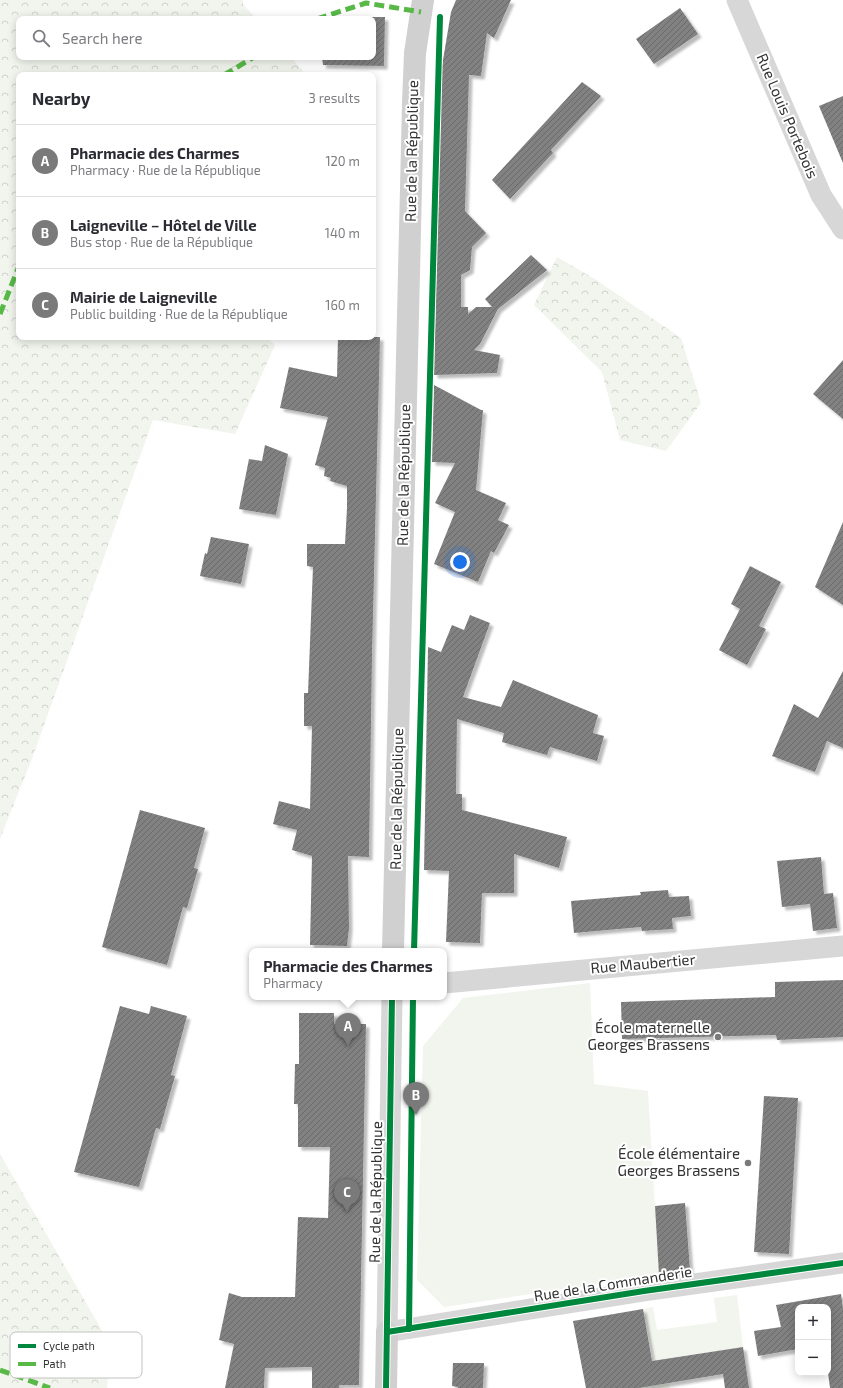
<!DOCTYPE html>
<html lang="en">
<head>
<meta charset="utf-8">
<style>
	:root { --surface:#fff; --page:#f2f2f3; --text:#2b2b33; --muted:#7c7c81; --line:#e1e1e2; --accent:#7a7a7a }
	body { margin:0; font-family:"Exo 2",sans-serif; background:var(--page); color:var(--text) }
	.controls { position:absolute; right:12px; bottom:12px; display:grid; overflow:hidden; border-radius:8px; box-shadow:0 2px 10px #0003 }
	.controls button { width:36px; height:36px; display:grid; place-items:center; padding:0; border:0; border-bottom:1px solid var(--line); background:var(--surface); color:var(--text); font:20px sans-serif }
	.you { position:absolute; left:460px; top:562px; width:14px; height:14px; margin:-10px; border:3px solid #fff; border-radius:50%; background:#1a73e8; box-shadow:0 0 0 6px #1a73e833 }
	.badge { display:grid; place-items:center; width:26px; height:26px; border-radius:50%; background:var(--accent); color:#fff; font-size:13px; font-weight:700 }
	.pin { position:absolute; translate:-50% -33px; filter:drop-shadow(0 1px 2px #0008) }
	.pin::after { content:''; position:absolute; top:21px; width:14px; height:12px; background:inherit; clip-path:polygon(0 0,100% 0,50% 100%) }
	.popup { position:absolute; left:249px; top:948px; width:198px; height:52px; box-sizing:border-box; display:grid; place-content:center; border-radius:8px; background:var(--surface); filter:drop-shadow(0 1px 3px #0005); font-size:13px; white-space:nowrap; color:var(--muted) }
	.popup b { font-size:15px; color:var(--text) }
	.popup::after { content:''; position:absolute; left:50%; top:100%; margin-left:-8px; border:8px solid transparent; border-top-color:var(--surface) }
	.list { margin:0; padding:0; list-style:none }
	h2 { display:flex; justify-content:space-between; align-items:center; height:52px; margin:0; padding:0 16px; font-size:17px }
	h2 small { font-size:13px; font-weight:400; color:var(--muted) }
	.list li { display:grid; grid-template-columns:26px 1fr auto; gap:12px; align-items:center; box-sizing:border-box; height:72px; padding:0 16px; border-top:1px solid var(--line) }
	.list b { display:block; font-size:15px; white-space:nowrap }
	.list p { margin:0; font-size:13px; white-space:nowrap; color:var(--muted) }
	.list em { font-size:13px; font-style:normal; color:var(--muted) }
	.icon { flex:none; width:22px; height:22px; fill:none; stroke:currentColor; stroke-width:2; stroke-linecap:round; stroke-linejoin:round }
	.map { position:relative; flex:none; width:843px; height:1388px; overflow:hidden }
	.search { position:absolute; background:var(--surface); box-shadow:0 2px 10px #0003; left:16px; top:16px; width:360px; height:44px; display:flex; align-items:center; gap:10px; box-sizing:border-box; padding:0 14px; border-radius:8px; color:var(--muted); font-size:15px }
	.panel { position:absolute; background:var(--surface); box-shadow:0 2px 10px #0003; left:16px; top:72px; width:360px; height:268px; border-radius:8px }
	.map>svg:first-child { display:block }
	.green { fill:#f1f5ed }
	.forest { fill:url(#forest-crowns) }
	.building { fill:url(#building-hatch); filter:url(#shadow) }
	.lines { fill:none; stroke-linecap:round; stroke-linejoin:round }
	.street { stroke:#d7d7d7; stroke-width:21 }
	.secondary { stroke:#d0d0d0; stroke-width:22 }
	.quiet { stroke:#58b947; stroke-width:5; stroke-dasharray:10 5; stroke-linecap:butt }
	.cycleway-casing { stroke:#fff; stroke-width:8 }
	.cycleway { stroke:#00873e; stroke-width:6 }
	.poi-dot { fill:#7a7a7a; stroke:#fff; stroke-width:1.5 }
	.labels { text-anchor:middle; stroke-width:4; stroke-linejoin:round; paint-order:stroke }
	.street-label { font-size:15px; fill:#333; stroke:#fff }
	.poi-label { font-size:15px; fill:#333; stroke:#fff; text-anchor:end }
	.key { fill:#fff; stroke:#c2c2c2; stroke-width:1 }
	.key-label { font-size:11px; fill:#333 }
</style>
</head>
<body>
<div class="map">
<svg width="843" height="1388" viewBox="0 0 843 1388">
	<defs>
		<pattern id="forest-crowns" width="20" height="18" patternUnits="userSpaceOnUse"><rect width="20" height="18" fill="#f1f5ed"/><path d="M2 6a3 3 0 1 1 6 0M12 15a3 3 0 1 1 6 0" fill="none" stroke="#cfd2cc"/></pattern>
		<pattern id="building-hatch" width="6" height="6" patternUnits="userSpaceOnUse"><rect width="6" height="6" fill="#818181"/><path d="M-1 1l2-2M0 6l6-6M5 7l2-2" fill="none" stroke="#6a6a6a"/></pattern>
		<filter id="shadow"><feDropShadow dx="3.5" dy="3.5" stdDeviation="1" flood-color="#0004"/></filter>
	</defs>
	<rect width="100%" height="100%" fill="#fff"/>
	<!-- green -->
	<g class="green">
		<path d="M590,983L594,1084L648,1091L659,1275L444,1307L417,1280L423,1046L463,998Z"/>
		<path d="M737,1295L743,1347L665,1359L670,1388H640L656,1385L654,1361L643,1309L653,1307L657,1330L717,1322L714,1298Z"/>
	</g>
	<!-- forest -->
	<g class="forest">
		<path d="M0,0H243V4L256,19H19V57H291L303,71L300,75H19V337H266L275,345L235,434L153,420L33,756L0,839Z"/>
		<path d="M557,257L595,279L681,338L701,403L666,451L620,440L602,372L534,305Z"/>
		<path d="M0,1154L111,1346L107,1388H0Z"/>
	</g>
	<!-- building -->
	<g class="building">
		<path d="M456,0H511L494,38L487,33L481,76L469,75L465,211L486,233L472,247L470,270L461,275V307H468V314L476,307H492L485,299L531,255L547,270L498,309L480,344L474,350L500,355L497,373L434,375L441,72L451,12Z"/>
		<path d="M680,8L698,34L654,64L636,39Z"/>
		<path d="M347,17H385L384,66L323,65L322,57H373V19H342Z"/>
		<path d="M582,82L601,96L551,150L553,153L510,199L492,180Z"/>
		<path d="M843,96V163L819,106Z"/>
		<path d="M338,337H380L372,655L369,857L348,856L349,928L347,946L310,945L312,856L292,850L297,830L273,824L279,801L310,809L312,726H304V693H308L313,567L307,566V544H345L347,508V486L330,481L331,478L324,476L325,468L315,465L328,417L280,408L289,367L337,377Z"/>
		<path d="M843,360V419L813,394Z"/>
		<path d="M434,385L481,410H483L476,490L506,503L498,520L509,525L494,553L491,551L478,582L434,564L455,512L435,503L455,463L432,462Z"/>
		<path d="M265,445L288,454L276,515L239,509L249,459L262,461Z"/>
		<path d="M843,522V605L815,587Z"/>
		<path d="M211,537L249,544L241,584L200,576L205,553L207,554Z"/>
		<path d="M750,566L781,582L759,626L766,629L747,665L719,650L740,609L731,604Z"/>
		<path d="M470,615L490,623L463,697L501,707L513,680L598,715L593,733L604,736L597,761L550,747L547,755L502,742L504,733L457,719L456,794H462V810L567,837L559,868L514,854V893H482L480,943L446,942L449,871L424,870L428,647L441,652L452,625L464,630Z"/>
		<path d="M843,671V748L827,741L815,772L772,756L794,704L818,718Z"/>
		<path d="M140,810L205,828L194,868L198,869L187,908L183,907L167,965L102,947Z"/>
		<path d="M821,857L824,894L833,893L837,928L813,931L810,904L782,907L777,861Z"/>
		<path d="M668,890L669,897L689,896L691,916L672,918L673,929L642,931L641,927L574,933L571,901L641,895L640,892Z"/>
		<path d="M843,980V1037L777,1040L776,1035L622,1039L621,1002L775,997V982Z"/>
		<path d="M120,1006L149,1014L151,1006L187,1016L171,1075L175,1076L160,1129L156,1128L139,1187L74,1172Z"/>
		<path d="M299,1013H334V1024H366L359,1385H339V1388H312V1367L265,1368L264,1388H225L234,1344L219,1340L229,1293L242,1297H295L298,1217L328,1218L330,1147H298V1104H294L295,1064H299Z"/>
		<path d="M764,1096L798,1098L789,1254L754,1252Z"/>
		<path d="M685,1203L690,1270L659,1275L655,1206Z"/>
		<path d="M841,1294L843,1309V1388H830L828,1373V1307H798V1349L758,1356L754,1331L781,1327L776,1305Z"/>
		<path d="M643,1309L652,1361L743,1347L749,1388H725L723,1374L639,1388H586L573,1321Z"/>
		<path d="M453,1363H484L483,1388H458V1387L452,1386Z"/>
	</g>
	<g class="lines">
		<!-- street -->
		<g class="street">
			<path d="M737,0L821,195L843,229"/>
			<path d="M444,983L843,946"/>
			<path d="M392,997L387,1332L644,1291L843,1263"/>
		</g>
		<!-- secondary -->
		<g class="secondary">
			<path d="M393,951L413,103L415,53L423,0"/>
			<path d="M386,1388L387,1332"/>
		</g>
		<!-- quiet -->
		<g class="quiet">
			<path d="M317,19L366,3L421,12"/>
			<path d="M224,75L254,57"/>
			<path d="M0,314L19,266"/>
			<path d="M0,1370L50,1388"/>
		</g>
		<defs>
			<g id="cycleway">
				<path d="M414,951L440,17"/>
				<path d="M409,1329L413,997"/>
				<path d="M387,1332L644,1291L843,1263"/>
				<path d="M386,1388L392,997"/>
			</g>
		</defs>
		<!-- cycleway casing -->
		<use href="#cycleway" class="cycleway-casing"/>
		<!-- cycleway -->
		<use href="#cycleway" class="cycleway"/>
	</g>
	<!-- markers -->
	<g class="poi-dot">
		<circle cx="718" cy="1037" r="4"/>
		<circle cx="748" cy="1163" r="4"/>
	</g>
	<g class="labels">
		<!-- street labels -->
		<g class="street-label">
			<text transform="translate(787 116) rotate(67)" y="5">Rue Louis Portebois</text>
			<text transform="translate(412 151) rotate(-89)" y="5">Rue de la République</text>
			<text transform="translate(404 475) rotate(-89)" y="5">Rue de la République</text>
			<text transform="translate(397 799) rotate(-89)" y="5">Rue de la République</text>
			<text transform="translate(643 964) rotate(-5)" y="5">Rue Maubertier</text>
			<text transform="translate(376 1192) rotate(-89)" y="5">Rue de la République</text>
			<text transform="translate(613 1284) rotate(-9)" y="5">Rue de la Commanderie</text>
		</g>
		<!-- poi labels -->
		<g class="poi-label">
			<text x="710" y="1033">École maternelle<tspan x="710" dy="17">Georges Brassens</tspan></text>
			<text x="740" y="1159">École élémentaire<tspan x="740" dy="17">Georges Brassens</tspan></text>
		</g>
	</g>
	<!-- legend -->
	<rect x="10" y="1332" width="132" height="46" rx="6" class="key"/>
	<rect x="18" y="1344" width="18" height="4" fill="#00873e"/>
	<rect x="18" y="1362" width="18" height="4" fill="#58b947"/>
	<g class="key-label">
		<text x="43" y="1350">Cycle path</text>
		<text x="43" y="1368">Path</text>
	</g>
</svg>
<div class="controls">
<button>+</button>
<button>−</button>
</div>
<div class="you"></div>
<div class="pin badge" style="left:348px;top:1046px">A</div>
<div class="popup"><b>Pharmacie des Charmes</b>Pharmacy</div>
<div class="pin badge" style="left:416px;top:1115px">B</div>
<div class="pin badge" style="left:347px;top:1212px">C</div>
<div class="search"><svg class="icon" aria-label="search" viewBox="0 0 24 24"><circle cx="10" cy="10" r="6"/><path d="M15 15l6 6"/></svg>Search here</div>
<section class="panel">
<h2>Nearby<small>3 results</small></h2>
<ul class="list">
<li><span class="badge">A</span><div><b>Pharmacie des Charmes</b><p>Pharmacy · Rue de la République</p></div><em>120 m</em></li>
<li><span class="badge">B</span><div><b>Laigneville – Hôtel de Ville</b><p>Bus stop · Rue de la République</p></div><em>140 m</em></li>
<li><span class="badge">C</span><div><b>Mairie de Laigneville</b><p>Public building · Rue de la République</p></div><em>160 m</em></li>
</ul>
</section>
</div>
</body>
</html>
